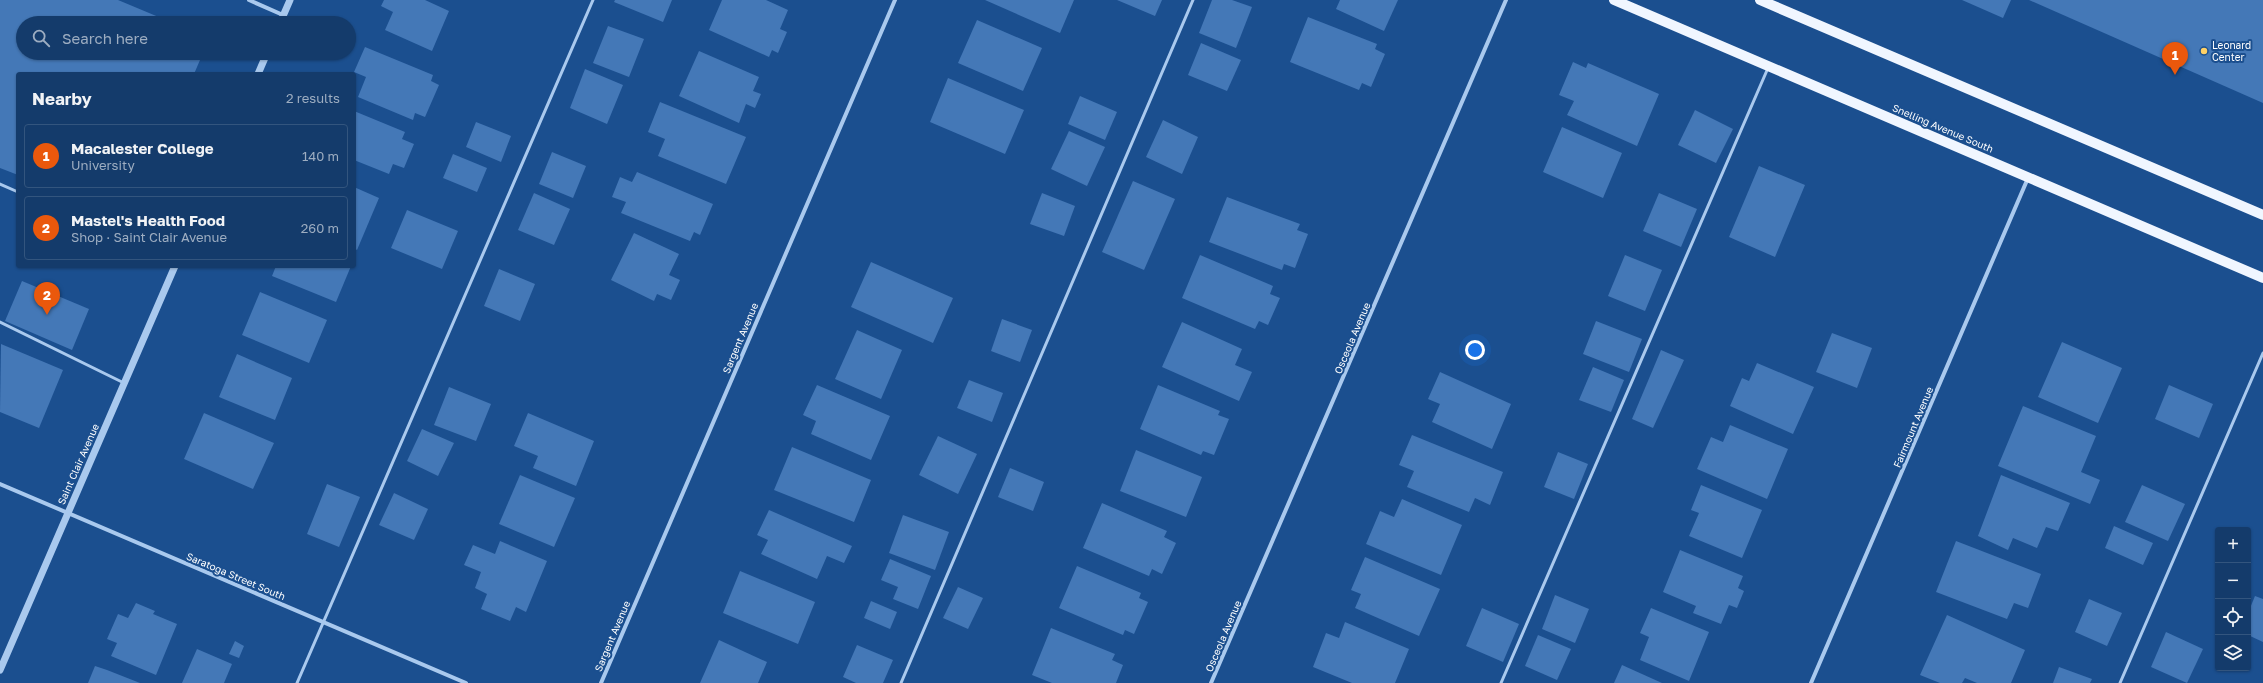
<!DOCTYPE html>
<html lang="en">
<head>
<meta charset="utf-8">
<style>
	:root { --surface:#143b6b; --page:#1d4271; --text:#f1f3f6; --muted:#9dadc1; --line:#33557e; --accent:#ea580c }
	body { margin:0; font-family:"Golos Text",sans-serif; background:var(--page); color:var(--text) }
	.controls { position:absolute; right:12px; bottom:12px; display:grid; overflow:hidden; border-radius:4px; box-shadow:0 1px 3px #0004 }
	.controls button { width:36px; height:36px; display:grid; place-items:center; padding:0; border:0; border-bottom:1px solid var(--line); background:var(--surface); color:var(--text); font:20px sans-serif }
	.you { position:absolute; left:1475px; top:350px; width:14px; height:14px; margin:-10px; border:3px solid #fff; border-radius:50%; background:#1a73e8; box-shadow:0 0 0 6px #1a73e833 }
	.badge { display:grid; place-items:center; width:26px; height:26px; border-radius:50%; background:var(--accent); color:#fff; font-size:13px; font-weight:700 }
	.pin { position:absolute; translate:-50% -33px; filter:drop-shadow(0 1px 2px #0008) }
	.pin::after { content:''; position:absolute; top:21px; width:14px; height:12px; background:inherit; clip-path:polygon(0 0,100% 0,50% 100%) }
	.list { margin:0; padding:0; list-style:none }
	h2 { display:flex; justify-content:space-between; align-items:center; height:52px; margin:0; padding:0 16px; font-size:17px }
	h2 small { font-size:13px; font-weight:400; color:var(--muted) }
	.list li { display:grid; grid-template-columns:26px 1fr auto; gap:12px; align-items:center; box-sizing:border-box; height:64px; margin:0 8px 8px; padding:0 8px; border:1px solid var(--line); border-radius:4px }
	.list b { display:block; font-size:15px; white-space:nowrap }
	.list p { margin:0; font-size:13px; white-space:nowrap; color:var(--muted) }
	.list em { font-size:13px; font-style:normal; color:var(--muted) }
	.icon { flex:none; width:22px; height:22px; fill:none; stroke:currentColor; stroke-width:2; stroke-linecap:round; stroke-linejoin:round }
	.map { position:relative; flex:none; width:2263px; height:683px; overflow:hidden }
	.search { position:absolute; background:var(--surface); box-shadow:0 1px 3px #0004; left:16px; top:16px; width:340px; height:44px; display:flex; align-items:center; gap:10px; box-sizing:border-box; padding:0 14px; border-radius:22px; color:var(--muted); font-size:15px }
	.panel { position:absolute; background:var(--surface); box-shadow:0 1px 3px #0004; left:16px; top:72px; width:340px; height:196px; border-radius:4px }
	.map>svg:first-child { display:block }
	.building { fill:#4478b7 }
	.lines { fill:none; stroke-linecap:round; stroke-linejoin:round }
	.service { stroke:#a9c9ee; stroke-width:3 }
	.minor { stroke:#a9c9ee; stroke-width:4 }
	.tertiary { stroke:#a9c9ee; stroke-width:7 }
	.primary { stroke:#f0f6ff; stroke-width:10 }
	.poi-dot { fill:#ffd166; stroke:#1b4f8f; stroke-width:1.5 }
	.labels { text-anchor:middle; stroke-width:4; stroke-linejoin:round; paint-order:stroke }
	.poi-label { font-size:10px; fill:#fff; stroke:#1b4f8f; text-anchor:start }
	.street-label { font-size:10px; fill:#fff; stroke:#1b4f8f }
</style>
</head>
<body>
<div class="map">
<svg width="2263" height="683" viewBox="0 0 2263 683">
	<rect width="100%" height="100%" fill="#1b4f8f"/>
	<!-- building -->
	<g class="building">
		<path d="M0,0H118L173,23H23V53H203L194,74H18V175L0,168Z"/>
		<path d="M384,0H425L449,11L432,51L385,30L393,12L381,6Z"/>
		<path d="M615,0H672L663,22L614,2Z"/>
		<path d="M722,0H766L788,10L780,29L787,32L778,53L772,50L769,57L709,30Z"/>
		<path d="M985,0H1074L1060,33Z"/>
		<path d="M1117,0H1162L1155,16Z"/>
		<path d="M1212,0H1232L1252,7L1236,48L1199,33Z"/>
		<path d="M1340,0H1398L1384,31L1336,9Z"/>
		<path d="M1962,0H2011L2003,18Z"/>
		<path d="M2029,0H2263V103Z"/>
		<path d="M1308,17L1377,44L1375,49L1385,54L1371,87L1362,83L1359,90L1290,62Z"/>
		<path d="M977,20L1042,48L1023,91L958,63Z"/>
		<path d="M608,26L644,39L629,77L593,63Z"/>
		<path d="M1201,43L1241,60L1227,91L1188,75Z"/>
		<path d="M365,47L433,75L431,81L439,85L425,117L415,113L413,120L358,97L366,77L354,72Z"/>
		<path d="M699,51L759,77L753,91L761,94L755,108L746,104L739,123L679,96Z"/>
		<path d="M1573,62L1586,68L1588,63L1659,94L1637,146L1567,115L1574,101L1559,95Z"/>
		<path d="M585,69L623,85L607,124L570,108Z"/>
		<path d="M948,78L1024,110L1005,154L930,122Z"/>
		<path d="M1080,96L1117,112L1105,140L1068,124Z"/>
		<path d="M660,102L746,137L726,184L658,156L665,139L648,132Z"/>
		<path d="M1695,110L1733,129L1716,163L1678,145Z"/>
		<path d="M354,111L405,132L402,139L414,144L404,168L393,164L389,174L354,160Z"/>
		<path d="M1163,120L1198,137L1182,174L1146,157Z"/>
		<path d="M476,122L511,136L501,162L466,147Z"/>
		<path d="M1562,127L1622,153L1603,198L1543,172Z"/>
		<path d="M1069,131L1105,147L1087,186L1051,169Z"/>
		<path d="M552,152L586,166L573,198L539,184Z"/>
		<path d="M453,154L487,168L477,192L443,178Z"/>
		<path d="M1759,166L1805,185L1775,257L1729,237Z"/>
		<path d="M637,172L713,204L700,235L694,232L690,241L621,213L626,202L612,197L620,177L632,182Z"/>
		<path d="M1133,181L1175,199L1144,270L1102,252Z"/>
		<path d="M354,187L379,198L357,250L354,248Z"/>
		<path d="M534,193L570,209L554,245L518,230Z"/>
		<path d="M1042,193L1075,206L1064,236L1030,224Z"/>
		<path d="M1659,193L1697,209L1681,247L1643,231Z"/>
		<path d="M1227,197L1300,224L1297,230L1308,234L1295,268L1284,264L1282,270L1209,242Z"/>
		<path d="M407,210L458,231L442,269L391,248Z"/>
		<path d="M634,233L679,254L669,275L680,280L671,300L657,294L654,301L611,280Z"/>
		<path d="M1200,255L1273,286L1270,294L1280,298L1268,325L1259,321L1255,329L1182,298Z"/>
		<path d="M1625,255L1662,270L1645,311L1608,296Z"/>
		<path d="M871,262L953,298L933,343L851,307Z"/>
		<path d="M276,266H351L336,302L272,276Z"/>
		<path d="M499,269L535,284L520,321L484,306Z"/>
		<path d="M22,281L89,309L72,350L5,321Z"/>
		<path d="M260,292L327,320L309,363L242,335Z"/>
		<path d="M1002,319L1032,330L1020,362L991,351Z"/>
		<path d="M1596,321L1642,339L1629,372L1583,354Z"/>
		<path d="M1182,322L1242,349L1235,365L1252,372L1239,401L1162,367Z"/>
		<path d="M857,330L902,350L881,399L835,379Z"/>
		<path d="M1832,333L1872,348L1857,388L1816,372Z"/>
		<path d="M2062,342L2122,368L2098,423L2038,397Z"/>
		<path d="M1,344L63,370L39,428L0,412Z"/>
		<path d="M1661,350L1684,360L1653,428L1632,419Z"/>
		<path d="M237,354L292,378L275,420L219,397Z"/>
		<path d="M1757,363L1814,387L1793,434L1730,406L1742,378L1749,381Z"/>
		<path d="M1593,367L1624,380L1611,412L1579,400Z"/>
		<path d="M1440,372L1511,404L1492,449L1432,422L1440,404L1428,399Z"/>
		<path d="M969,380L1003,393L992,422L957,408Z"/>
		<path d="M817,385L890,416L871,460L811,434L816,421L803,415Z"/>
		<path d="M1158,385L1220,411L1218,415L1229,419L1214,455L1203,451L1201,455L1140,429Z"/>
		<path d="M2169,385L2213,404L2199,438L2155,419Z"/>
		<path d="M449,387L491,404L476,441L434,425Z"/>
		<path d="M2023,406L2096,436L2081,472L2100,480L2090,504L1998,466Z"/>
		<path d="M204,413L274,443L253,489L184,459Z"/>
		<path d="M528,413L594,441L576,486L533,468L538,456L514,446Z"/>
		<path d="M1730,425L1788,449L1767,499L1697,469L1711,437L1723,442Z"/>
		<path d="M422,429L454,443L438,476L407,461Z"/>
		<path d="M1412,435L1503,472L1490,505L1475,498L1469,512L1407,487L1414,471L1399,465Z"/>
		<path d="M938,436L977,454L958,494L919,475Z"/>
		<path d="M792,447L871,480L854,522L774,490Z"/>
		<path d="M1136,450L1202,477L1186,517L1120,491Z"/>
		<path d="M1558,452L1588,464L1574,499L1544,487Z"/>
		<path d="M1010,468L1044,482L1033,511L998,497Z"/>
		<path d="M520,475L575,498L554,547L499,524Z"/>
		<path d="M2001,475L2070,503L2058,531L2046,527L2037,548L2013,538L2008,550L1978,536Z"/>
		<path d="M327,484L360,497L339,547L307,534Z"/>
		<path d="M1701,485L1762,510L1742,558L1689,536L1699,513L1691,510Z"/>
		<path d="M2142,485L2185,504L2168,541L2125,522Z"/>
		<path d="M394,493L428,509L414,540L379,525Z"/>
		<path d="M1402,499L1462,525L1441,575L1366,544L1380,511L1394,517Z"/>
		<path d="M1102,503L1167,531L1164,537L1176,543L1162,574L1152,569L1149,576L1083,548Z"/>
		<path d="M769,510L852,546L844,563L827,556L817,579L761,554L768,540L757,535Z"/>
		<path d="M903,515L949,532L935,570L889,553Z"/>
		<path d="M2114,526L2153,543L2143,565L2105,548Z"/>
		<path d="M500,541L547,561L526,612L516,607L510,621L481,609L487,594L475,588L481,572L464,565L473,545L495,554Z"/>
		<path d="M1956,541L2041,574L2028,608L2014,603L2007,619L1936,592Z"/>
		<path d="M1680,550L1743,576L1738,588L1744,591L1737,608L1729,605L1721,624L1693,613L1696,606L1663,592Z"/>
		<path d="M1365,557L1440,589L1419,636L1355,608L1361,594L1351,590Z"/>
		<path d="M890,559L931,576L918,609L893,599L898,587L881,580Z"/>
		<path d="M1077,566L1141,593L1139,598L1148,602L1134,634L1125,630L1123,635L1059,608Z"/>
		<path d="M740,571L815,602L798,644L723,613Z"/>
		<path d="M958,587L983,598L968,629L943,618Z"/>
		<path d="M1555,595L1589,609L1575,643L1542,629Z"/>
		<path d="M2255,596L2263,599V642L2248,635V613Z"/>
		<path d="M2089,599L2122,613L2107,646L2075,632Z"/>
		<path d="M871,601L897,612L890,629L864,618Z"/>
		<path d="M136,603L155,611L153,614L177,624L156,675L111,656L117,643L107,639L118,614L128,618Z"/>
		<path d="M1482,608L1519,624L1503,662L1466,646Z"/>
		<path d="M1651,608L1709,632L1689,681L1640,660L1649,637L1640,633Z"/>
		<path d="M1947,615L2025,650L2011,683H1977L1965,678L1962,683H1940L1920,675Z"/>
		<path d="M1345,622L1409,649L1395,683H1352L1313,667L1326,633L1339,638Z"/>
		<path d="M1051,628L1115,654L1112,660L1123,665L1116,683H1052L1032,675Z"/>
		<path d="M2166,632L2203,649L2187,683L2151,667Z"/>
		<path d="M1538,635L1571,649L1557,680L1525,666Z"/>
		<path d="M719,640L767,662L758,683H700Z"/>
		<path d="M235,641L244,646L239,658L229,654Z"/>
		<path d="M857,645L893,660L883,683H856L843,677Z"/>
		<path d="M197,649L232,664L224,683H182Z"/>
		<path d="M1622,665L1662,683H1614Z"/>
		<path d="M95,666L107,670L140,683H88Z"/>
		<path d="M2059,667L2092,679L2090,683H2053Z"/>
	</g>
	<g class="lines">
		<!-- service -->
		<g class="service">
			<path d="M0,184L18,192"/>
			<path d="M0,322L124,383"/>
			<path d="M297,683L593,0"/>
			<path d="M901,683L1193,0"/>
			<path d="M1501,683L1768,68"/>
			<path d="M2120,683L2263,353"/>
		</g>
		<!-- minor -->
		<g class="minor">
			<path d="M249,0L283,15"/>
			<path d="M0,484L466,683"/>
			<path d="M601,683L895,0"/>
			<path d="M1211,683L1506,0"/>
			<path d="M1811,683L2028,178"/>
		</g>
		<!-- tertiary -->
		<g class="tertiary">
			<path d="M280,23L290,0"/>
			<path d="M258,74L267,53"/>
			<path d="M0,670L175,266"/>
		</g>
		<!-- primary -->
		<g class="primary">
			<path d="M1614,0L2263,278"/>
			<path d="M1760,0L2263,215"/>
		</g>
	</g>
	<!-- markers -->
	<circle class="poi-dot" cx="2204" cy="51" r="4"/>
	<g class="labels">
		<!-- poi labels -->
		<g class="poi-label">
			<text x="2212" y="49">Leonard<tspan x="2212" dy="12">Center</tspan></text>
		</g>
		<!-- street labels -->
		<g class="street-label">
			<text transform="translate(1943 128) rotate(23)" y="4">Snelling Avenue South</text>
			<text transform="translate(740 338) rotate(-67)" y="4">Sargent Avenue</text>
			<text transform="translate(1352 338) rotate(-67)" y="4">Osceola Avenue</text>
			<text transform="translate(1913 427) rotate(-67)" y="4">Fairmount Avenue</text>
			<text transform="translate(78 464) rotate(-66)" y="4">Saint Clair Avenue</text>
			<text transform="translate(236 576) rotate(23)" y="4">Saratoga Street South</text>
			<text transform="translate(612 636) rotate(-67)" y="4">Sargent Avenue</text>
			<text transform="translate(1223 636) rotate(-67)" y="4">Osceola Avenue</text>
		</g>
	</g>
</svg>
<div class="controls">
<button>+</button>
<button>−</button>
<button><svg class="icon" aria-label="locate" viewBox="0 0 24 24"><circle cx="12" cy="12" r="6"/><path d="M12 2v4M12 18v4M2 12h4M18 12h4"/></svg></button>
<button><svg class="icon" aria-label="layers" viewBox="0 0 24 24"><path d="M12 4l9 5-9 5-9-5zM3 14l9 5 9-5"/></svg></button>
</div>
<div class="you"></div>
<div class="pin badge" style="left:2175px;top:75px">1</div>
<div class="pin badge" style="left:47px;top:315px">2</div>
<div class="search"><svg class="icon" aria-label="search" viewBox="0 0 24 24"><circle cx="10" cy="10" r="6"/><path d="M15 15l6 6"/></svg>Search here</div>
<section class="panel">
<h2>Nearby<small>2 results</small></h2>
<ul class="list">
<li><span class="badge">1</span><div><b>Macalester College</b><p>University</p></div><em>140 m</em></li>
<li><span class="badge">2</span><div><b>Mastel's Health Food</b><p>Shop · Saint Clair Avenue</p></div><em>260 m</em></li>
</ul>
</section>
</div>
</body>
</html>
